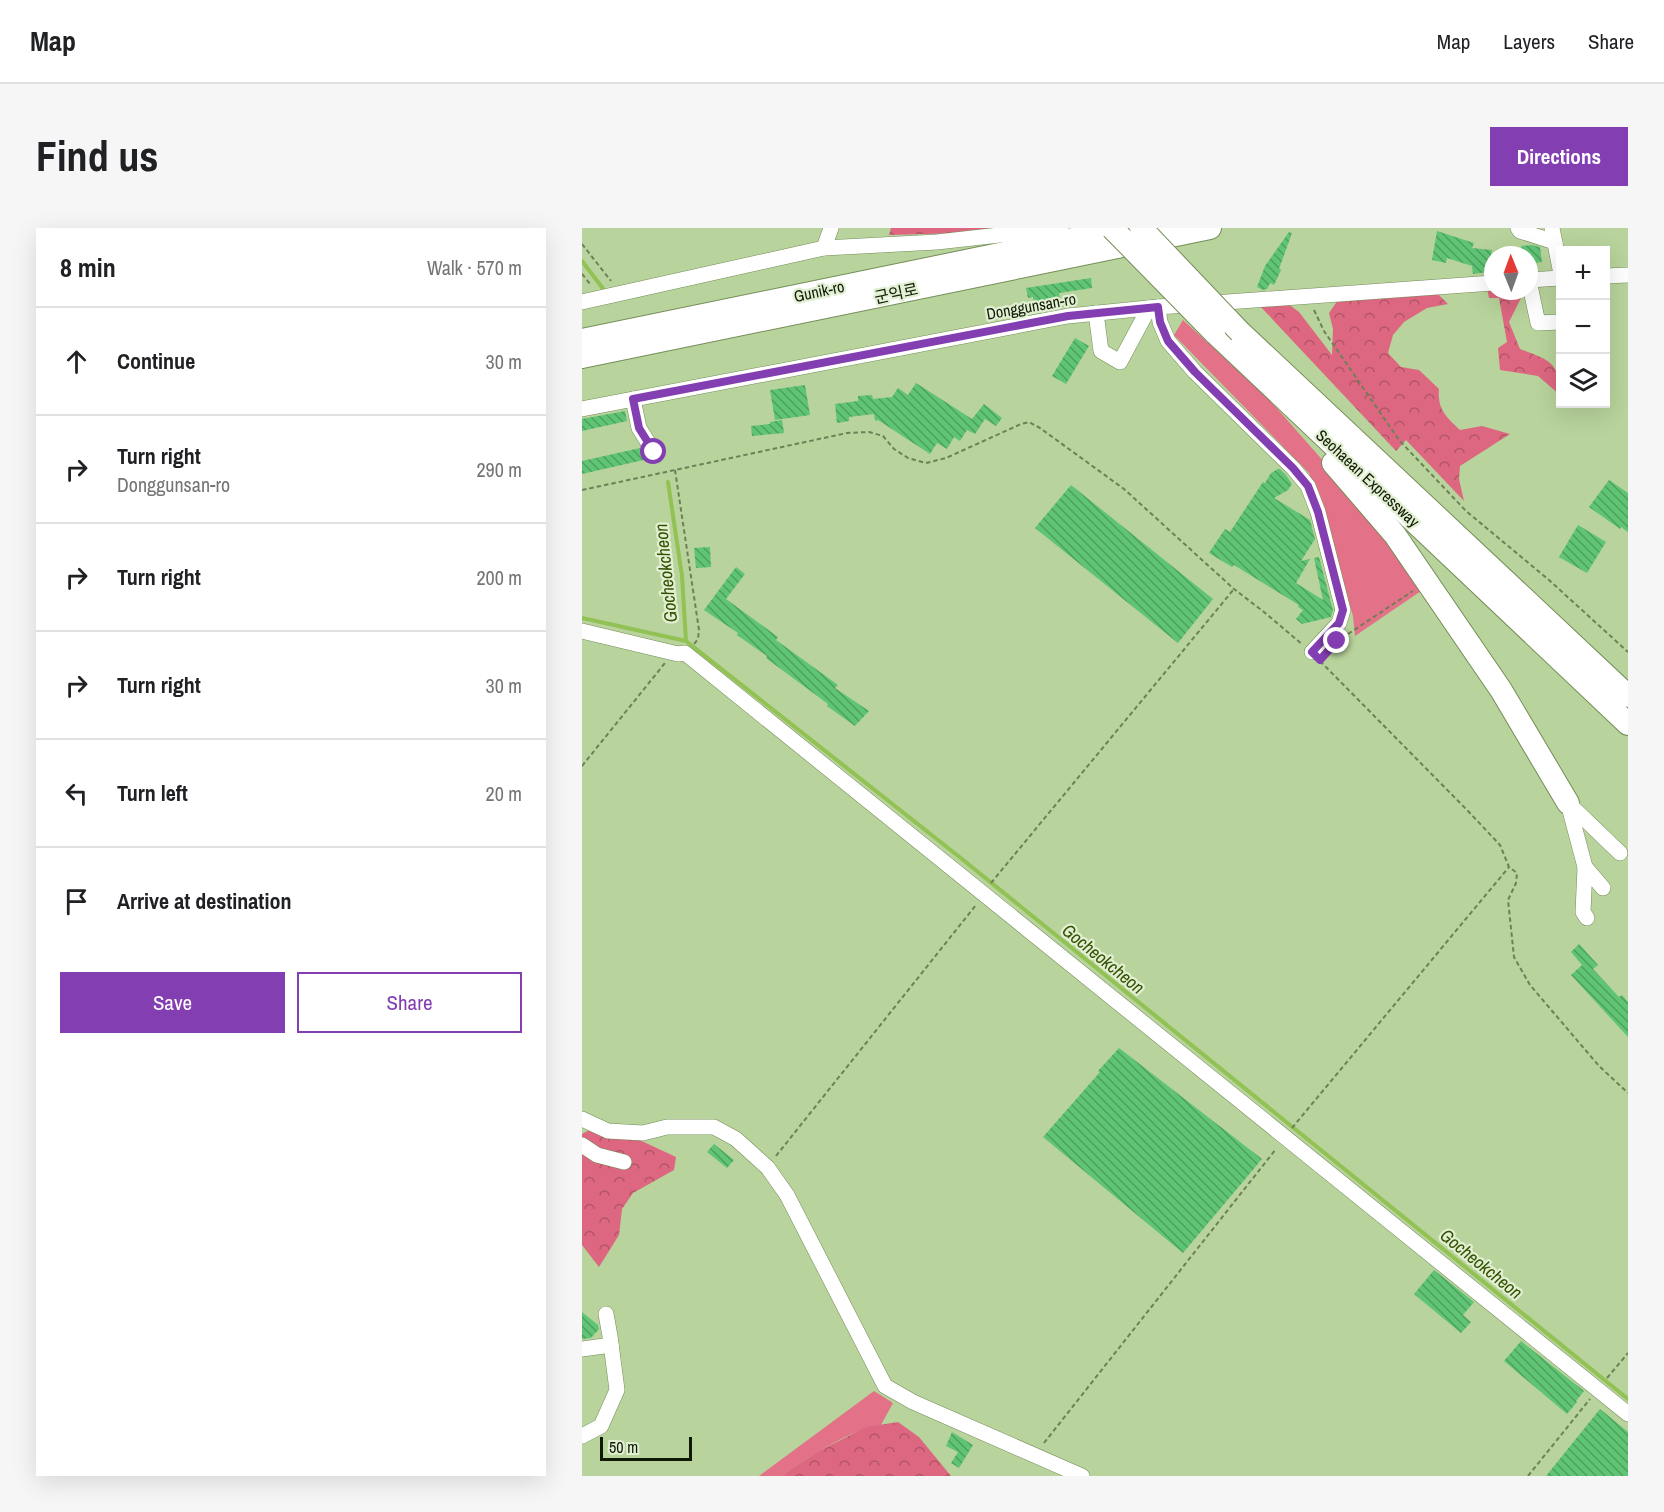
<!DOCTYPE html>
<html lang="en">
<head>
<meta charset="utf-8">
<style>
	:root { --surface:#fff; --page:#f6f6f6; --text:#202124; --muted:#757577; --line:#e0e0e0; --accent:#833eb1 }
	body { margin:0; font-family:"Archivo Narrow","Noto Sans KR",sans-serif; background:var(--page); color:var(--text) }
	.controls { position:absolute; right:18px; top:18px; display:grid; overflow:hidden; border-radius:0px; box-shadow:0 6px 24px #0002 }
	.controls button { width:54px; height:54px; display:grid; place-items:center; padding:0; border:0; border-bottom:2px solid var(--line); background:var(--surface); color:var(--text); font:30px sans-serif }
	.compass { position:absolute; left:902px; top:18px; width:54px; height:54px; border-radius:50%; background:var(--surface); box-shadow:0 6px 24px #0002; rotate:359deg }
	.scale { position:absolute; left:18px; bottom:15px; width:92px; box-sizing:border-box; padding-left:6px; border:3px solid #101905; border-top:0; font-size:16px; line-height:21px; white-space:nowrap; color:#101905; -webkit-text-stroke:4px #e1efd2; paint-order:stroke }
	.stop { position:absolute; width:18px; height:18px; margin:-14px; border:4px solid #833eb1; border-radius:50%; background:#fff }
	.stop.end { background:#833eb1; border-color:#fff; box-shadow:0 2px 6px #0008 }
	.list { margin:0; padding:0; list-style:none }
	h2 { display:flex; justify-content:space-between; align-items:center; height:78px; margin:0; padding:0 24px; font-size:26px }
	h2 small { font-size:20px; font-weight:400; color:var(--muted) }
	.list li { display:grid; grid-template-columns:39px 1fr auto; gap:18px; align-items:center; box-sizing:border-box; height:108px; padding:0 24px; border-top:2px solid var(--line) }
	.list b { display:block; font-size:22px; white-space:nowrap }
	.list p { margin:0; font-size:20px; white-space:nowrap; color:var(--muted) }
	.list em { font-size:20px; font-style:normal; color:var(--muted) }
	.actions { display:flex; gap:12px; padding:18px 24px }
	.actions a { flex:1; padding:14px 0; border:2px solid var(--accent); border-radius:0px; text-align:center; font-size:21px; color:var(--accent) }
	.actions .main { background:var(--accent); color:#fff }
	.icon { flex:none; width:33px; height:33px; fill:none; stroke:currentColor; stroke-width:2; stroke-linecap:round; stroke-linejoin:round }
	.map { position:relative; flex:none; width:1046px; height:1248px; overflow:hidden; border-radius:0px }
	header { display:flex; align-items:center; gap:36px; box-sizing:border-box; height:84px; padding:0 30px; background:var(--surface); border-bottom:2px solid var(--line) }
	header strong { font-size:28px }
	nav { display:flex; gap:33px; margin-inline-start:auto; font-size:21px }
	.intro { display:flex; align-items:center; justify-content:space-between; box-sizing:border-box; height:144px; padding:0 36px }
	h1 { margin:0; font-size:42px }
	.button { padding:15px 27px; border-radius:0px; background:var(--accent); color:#fff; font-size:21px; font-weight:700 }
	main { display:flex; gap:36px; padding:0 36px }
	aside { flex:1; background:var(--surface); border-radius:0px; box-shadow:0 6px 24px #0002 }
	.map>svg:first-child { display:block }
	.green { fill:#e37188 }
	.forest { fill:url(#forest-crowns) }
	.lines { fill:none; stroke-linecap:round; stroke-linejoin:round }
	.stream { stroke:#92c154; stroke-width:4 }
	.building { fill:url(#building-back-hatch) }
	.minor-casing { stroke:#748d58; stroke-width:16 }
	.highway-casing { stroke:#748d58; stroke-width:24 }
	.path { stroke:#6d8158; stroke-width:2; stroke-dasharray:4.5 3; stroke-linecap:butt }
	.minor { stroke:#fff; stroke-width:15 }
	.highway { stroke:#fff; stroke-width:22 }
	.highway-bridge-casing { stroke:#748d58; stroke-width:24; stroke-linecap:butt }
	.highway-bridge { stroke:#fff; stroke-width:22 }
	.route { stroke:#833eb1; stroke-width:8 }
	.labels { text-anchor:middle; stroke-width:4.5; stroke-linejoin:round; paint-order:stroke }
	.street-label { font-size:16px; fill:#101905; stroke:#e1efd2 }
	.water-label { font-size:18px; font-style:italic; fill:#355100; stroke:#e1efd2 }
</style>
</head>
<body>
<header>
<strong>Map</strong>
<nav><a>Map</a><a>Layers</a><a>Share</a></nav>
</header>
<div class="intro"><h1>Find us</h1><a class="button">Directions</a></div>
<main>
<aside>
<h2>8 min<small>Walk · 570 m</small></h2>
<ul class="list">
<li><svg class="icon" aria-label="ahead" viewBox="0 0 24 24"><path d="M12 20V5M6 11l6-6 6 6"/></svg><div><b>Continue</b></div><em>30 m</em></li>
<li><svg class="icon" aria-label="right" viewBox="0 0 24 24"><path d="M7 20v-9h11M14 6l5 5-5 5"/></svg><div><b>Turn right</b><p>Donggunsan-ro</p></div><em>290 m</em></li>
<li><svg class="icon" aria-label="right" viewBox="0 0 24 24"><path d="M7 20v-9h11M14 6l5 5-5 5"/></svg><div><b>Turn right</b></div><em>200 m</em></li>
<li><svg class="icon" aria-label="right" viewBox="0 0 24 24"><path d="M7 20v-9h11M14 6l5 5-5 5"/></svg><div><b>Turn right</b></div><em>30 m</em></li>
<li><svg class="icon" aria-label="left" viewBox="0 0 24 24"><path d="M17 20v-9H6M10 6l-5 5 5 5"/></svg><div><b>Turn left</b></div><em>20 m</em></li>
<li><svg class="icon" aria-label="arrive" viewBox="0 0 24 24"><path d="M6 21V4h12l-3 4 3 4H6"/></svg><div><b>Arrive at destination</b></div></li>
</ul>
<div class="actions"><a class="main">Save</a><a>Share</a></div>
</aside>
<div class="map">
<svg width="1046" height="1248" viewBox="0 0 1046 1248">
	<defs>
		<pattern id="forest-crowns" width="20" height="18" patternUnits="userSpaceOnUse" patternTransform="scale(1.5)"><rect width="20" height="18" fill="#dd6780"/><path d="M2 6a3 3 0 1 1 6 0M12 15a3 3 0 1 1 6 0" fill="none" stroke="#b25467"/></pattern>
		<pattern id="building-back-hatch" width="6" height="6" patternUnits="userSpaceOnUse" patternTransform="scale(1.5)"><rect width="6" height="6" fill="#5fc575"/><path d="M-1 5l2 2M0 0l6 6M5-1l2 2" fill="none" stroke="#4d9f5e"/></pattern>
	</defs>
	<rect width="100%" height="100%" fill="#b8d39b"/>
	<!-- green -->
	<g class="green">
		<path d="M601,92L684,168L795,294L839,363L773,408L771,388L727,245L592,107Z"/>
		<path d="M292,1163L311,1175L299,1197C265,1203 233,1226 203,1245V1248H177Z"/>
	</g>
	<!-- forest -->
	<g class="forest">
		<path d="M309,0H420L381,5L307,7Z"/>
		<path d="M905,60L911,61V63L942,64L927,94L938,121C966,132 978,133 978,167L956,148L918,142L916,120L925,114L917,70H907Z"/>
		<path d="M854,64L866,76L845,80L822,94L811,107L806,125L819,139L837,142L857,161C855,181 864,189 878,202L900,198L928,206L878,238L877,251L882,273L824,212L814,223L678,78L705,75L717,84L750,127L751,101L747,85L756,72Z"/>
		<path d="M9,901L51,909L94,929L92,942L51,965L40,981L37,1007L17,1039L0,1017V906Z"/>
		<path d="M316,1194L337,1209L369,1248H203V1245L237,1223L284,1199Z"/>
	</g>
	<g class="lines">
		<!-- stream -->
		<g class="stream">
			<path d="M0,33L22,62"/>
			<path d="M86,254L100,348L104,413L380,631L1046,1171"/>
			<path d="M0,390L104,413"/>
		</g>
	</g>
	<!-- building -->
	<g class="building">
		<path d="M855,3L892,15L890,20L910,22L906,44L891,46L890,38L865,30L864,35L850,32Z"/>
		<path d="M707,4L710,5L697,41L699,42L692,57L688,55L685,61L681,62L675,59L683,38Z"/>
		<path d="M950,17L958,19L960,34L947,36V27H940L939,18Z"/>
		<path d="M509,50L510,60L477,65L478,70L452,75L451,69L446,70L444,60Z"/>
		<path d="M493,110L507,118L484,156L470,148Z"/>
		<path d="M334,155L390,191L402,176L420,190L414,198L403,191L393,206L385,202L378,213L372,209L365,221L355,215L348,226L296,192L293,193L292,186L267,189V193L255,195L253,176L276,173V168L290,167L291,171L310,169L316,160L326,167Z"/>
		<path d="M223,157L228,187L193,192L188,162Z"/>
		<path d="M43,183L45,193L0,203V191Z"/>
		<path d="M200,192L202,205L170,208L169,198L188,196V194Z"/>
		<path d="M58,220L66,231L0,246V233Z"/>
		<path d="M696,241H698L704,247L710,256L706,262L692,270L728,292L733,311L719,333L728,331L714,355L741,372L732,330L737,329L751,382L749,389L720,396L714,391L721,382L716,379L717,377L652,337L650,339L627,325L643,301L648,304L681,254L683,255L689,245Z"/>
		<path d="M1027,252L1046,265V304L1039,299L1038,301L1007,279Z"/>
		<path d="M489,257L631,371L596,415L453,300Z"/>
		<path d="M996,297L1024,314L1005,345L977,329Z"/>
		<path d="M128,319L129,339L114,340L112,320Z"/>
		<path d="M154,339L163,346L144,371L196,409L194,412L256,457L253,460L287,483L273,498L245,478L246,476L184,430L185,428L155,407L156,405L122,382Z"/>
		<path d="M997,716L1016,737L1011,741L1037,769L1040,767L1046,774V809L989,747L1000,737L989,724Z"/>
		<path d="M537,820L680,931L601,1025L461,909L518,844L516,843Z"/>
		<path d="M132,916L152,932L145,940L125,924Z"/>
		<path d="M852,1042L892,1074L881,1087L889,1094L879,1105L832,1066Z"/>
		<path d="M0,1084L16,1097L17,1101L9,1110L0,1111Z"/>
		<path d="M939,1113L1002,1163L994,1173L995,1174L985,1186L922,1133Z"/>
		<path d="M1018,1181L1046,1204V1248H964Z"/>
		<path d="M370,1204L391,1217L377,1240L369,1235L376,1224L364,1218Z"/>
	</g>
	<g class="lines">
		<defs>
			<g id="minor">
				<path d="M936,0L938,3L973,14"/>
				<path d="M970,0L978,41"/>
				<path d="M242,20L249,0"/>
				<path d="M1023,48L1046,47"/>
				<path d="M947,52L978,50"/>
				<path d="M947,53L956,95L978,94"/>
				<path d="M0,74L242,20L355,14L479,0"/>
				<path d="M576,79L578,94L586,113L613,144L711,240L726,258L736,284L761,382L757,395L730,424"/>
				<path d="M514,85L519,123L538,134L567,80"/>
				<path d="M51,171L57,200L72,224"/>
				<path d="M0,181L486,88L576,79L911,55"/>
				<path d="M0,403L96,426L103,425L1046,1186"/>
				<path d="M986,575L1003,639L1001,684L1005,690"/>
				<path d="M986,575L1038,625"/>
				<path d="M1003,639L1021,660"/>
				<path d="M0,891L26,903L61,905L85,899H132L154,911L186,940L205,967L303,1158L331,1174L500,1248"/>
				<path d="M0,917L15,927L42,934"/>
				<path d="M0,1121L29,1117"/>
				<path d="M0,1208L19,1198L35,1162L28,1108L24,1086"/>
			</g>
			<g id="highway">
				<path d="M632,104L1046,496"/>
				<path d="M658,104L1046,468"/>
				<path d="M0,112L544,0"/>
				<path d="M0,129L628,0"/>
				<path d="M751,235L813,307L919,462L986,575"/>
			</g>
		</defs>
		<!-- minor casing -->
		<use href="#minor" class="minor-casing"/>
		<!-- highway casing -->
		<use href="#highway" class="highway-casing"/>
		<!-- path -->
		<g class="path">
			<path d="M0,16L29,53"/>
			<path d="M0,46L9,57"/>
			<path d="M732,82L742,103L817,212L884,283L967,352L1046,424"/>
			<path d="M93,242L117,402L116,411L112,416"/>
			<path d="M0,262L265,205L287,204L301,208L312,221L326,230L344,235L364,230L439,196L447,194L458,200L542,261L652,361L682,384L721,417"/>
			<path d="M766,406L831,363"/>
			<path d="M738,433L886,583L918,617L927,639L935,645L934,655L926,672L932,729L948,757L1017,838L1046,865"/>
			<path d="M0,538L83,435"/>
			<path d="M409,655L652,361"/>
			<path d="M710,900L927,639"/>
			<path d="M194,928L394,677"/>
			<path d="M1025,1150L1046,1125"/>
			<path d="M462,1215L694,921"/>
			<path d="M946,1248L1008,1171"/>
		</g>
		<!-- minor -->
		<use href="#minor" class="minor"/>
		<!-- highway -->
		<use href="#highway" class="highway"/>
		<defs>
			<g id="highway-bridge">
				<path d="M530,0L632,104"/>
				<path d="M559,0L658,104"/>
			</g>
		</defs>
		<!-- highway-bridge casing -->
		<use href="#highway-bridge" class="highway-bridge-casing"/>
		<!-- highway-bridge -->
		<use href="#highway-bridge" class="highway-bridge"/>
	</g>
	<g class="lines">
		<!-- route -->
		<path class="route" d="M72,224L57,200L51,171L486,88L576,79L578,94L586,113L613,144L711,240L726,258L736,284L761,382L757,395L730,424L738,432L755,413"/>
	</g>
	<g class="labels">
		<!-- street labels -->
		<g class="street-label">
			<text transform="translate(237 63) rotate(-12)" y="6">Gunik-ro</text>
			<text transform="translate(314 65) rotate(-12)" y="6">군익로</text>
			<text transform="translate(449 78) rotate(-10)" y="6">Donggunsan-ro</text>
			<text transform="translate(786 250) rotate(43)" y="6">Seohaean Expressway</text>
		</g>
		<!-- water labels -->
		<g class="water-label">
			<text transform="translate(84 345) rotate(-96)" y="6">Gocheokcheon</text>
			<text transform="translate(521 731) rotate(39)" y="6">Gocheokcheon</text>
			<text transform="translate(899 1036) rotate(39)" y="6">Gocheokcheon</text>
		</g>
	</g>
</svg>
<div class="controls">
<button>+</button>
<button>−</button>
<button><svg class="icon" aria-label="layers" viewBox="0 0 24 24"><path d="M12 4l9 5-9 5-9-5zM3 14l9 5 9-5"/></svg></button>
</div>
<svg class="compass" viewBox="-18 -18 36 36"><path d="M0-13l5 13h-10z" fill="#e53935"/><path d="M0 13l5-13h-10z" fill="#757577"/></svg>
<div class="scale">50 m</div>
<div class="stop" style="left:72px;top:224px"></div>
<div class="stop end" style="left:755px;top:413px"></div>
</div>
</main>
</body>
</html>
